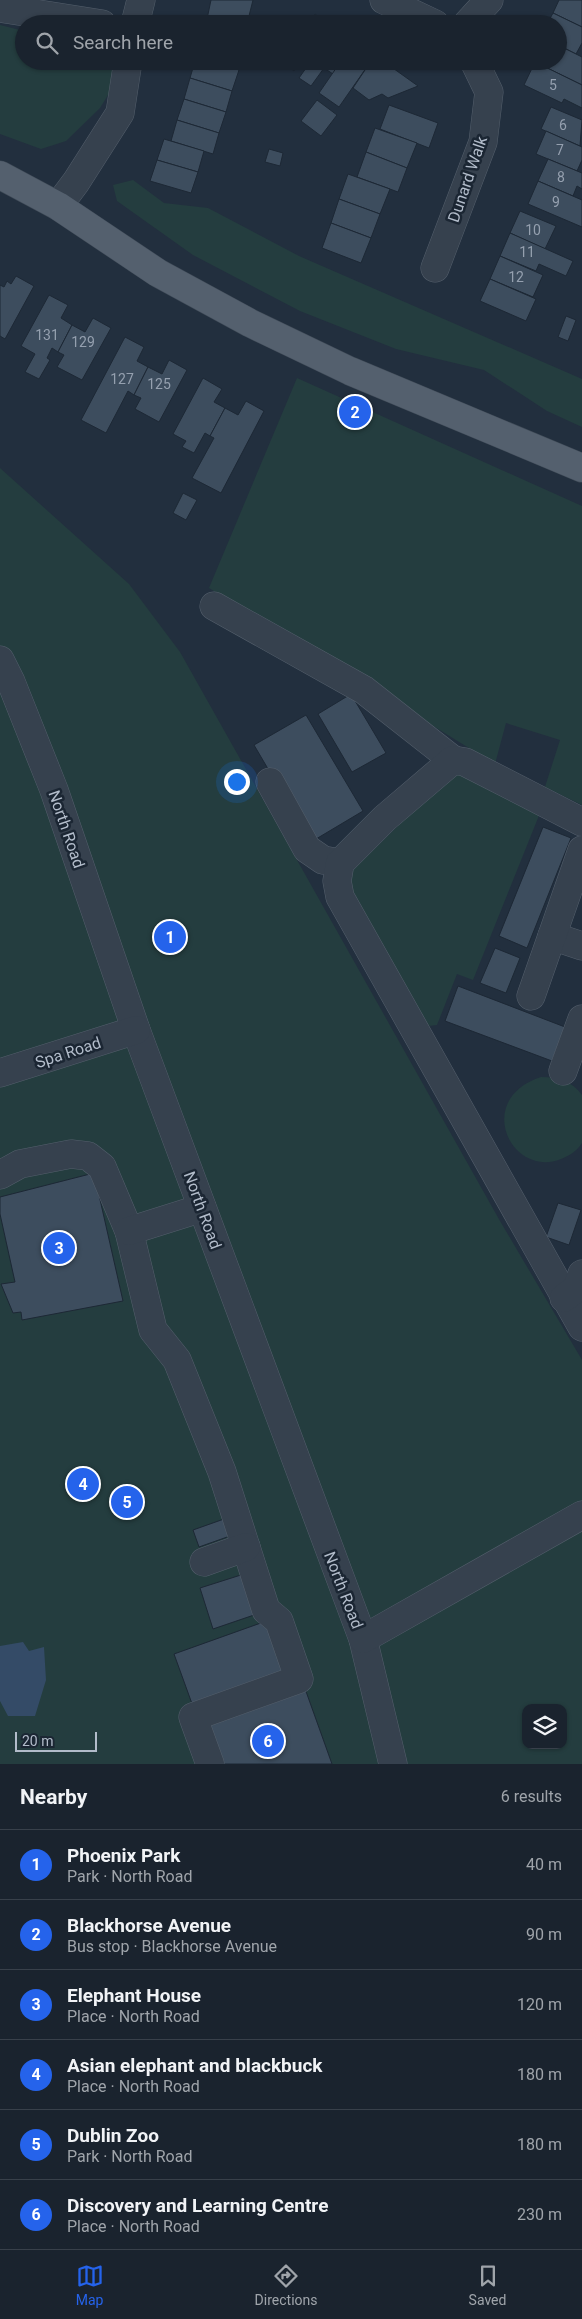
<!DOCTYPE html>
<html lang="en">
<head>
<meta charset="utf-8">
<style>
	:root { --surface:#1a232e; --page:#272f3a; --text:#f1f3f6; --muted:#9fa4aa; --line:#38404a; --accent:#2563eb }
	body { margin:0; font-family:Roboto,sans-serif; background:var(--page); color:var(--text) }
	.controls { position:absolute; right:15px; bottom:15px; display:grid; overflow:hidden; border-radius:10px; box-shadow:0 1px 4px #0004 }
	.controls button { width:45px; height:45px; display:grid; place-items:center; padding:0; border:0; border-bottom:1px solid var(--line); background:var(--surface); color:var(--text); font:25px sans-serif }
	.scale { position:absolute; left:15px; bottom:12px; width:82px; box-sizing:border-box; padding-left:5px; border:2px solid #b2bcca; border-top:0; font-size:14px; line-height:18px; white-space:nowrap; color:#b2bcca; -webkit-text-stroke:4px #1b2633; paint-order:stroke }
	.you { position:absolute; left:236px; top:781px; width:18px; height:18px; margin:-12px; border:4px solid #fff; border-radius:50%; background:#1a73e8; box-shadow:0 0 0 8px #1a73e833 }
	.badge { display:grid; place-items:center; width:32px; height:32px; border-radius:50%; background:var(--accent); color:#fff; font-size:16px; font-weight:700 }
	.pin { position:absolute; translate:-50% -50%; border:2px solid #fff; box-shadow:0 1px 5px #0006 }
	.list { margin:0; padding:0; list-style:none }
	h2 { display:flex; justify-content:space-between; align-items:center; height:65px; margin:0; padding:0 20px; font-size:21px }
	h2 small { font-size:16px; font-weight:400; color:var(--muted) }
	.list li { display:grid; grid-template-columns:32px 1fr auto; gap:15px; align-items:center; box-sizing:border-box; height:70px; padding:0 20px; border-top:1px solid var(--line) }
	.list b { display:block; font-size:19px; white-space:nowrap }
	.list p { margin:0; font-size:16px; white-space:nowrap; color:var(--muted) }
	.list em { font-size:16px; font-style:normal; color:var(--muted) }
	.icon { flex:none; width:28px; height:28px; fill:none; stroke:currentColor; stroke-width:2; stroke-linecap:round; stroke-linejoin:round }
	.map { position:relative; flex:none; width:582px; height:1764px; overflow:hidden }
	.search { position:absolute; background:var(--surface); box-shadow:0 1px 4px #0004; left:15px; right:15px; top:15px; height:55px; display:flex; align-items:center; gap:12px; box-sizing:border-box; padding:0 18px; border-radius:28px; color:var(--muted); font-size:19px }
	.sheet { height:485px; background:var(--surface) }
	nav { display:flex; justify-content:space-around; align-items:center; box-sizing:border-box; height:70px; border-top:1px solid var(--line); background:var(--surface); font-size:14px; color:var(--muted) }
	nav a { display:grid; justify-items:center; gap:2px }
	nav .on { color:var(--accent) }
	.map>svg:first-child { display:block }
	.green { fill:#243d3f; fill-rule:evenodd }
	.water { fill:#344b67 }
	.building { fill:#3d4d5e; stroke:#1d2835 }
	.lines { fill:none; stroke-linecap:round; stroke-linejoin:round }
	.minor-casing { stroke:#545f6c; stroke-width:29 }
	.major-casing { stroke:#3f4a57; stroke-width:29 }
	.minor { stroke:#36414e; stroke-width:28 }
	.major { stroke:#54606e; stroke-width:28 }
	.labels { text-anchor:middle; stroke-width:5; stroke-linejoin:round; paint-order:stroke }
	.number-label { font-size:14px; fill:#95a0af }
	.street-label { font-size:16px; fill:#b2bcca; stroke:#1b2633 }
</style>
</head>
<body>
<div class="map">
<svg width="582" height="1764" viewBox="0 0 582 1764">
	<rect width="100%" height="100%" fill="#222f3e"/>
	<!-- green -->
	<g class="green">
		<path d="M0,25L24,31V61H111L116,82L100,108L66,141L41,149L0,134Z"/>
		<path d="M133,180L164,203L208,208L299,256L582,379V427L547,411L484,370L396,349L300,311L193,255L117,201L113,185Z"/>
		<path d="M297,378L582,506V805L545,787L560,740L506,723L495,764L209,588Z"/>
		<path d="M0,468L129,584L180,652L500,1221L582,1360V1764H0ZM526,1708H563V1745H526Z"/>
		<path d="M452,773L470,777L540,813L473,980L457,974L437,1025L428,1026L345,878Z"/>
		<path d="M541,1077C558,1077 572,1081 582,1095V1143C577,1151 569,1156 561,1159C511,1179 473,1099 541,1077Z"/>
	</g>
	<!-- water -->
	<path class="water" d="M23,1642L29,1651L44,1647L46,1680L35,1716H8L0,1701V1646Z"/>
	<!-- building -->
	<g class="building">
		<path d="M211,0H253L247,24H229L207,19Z"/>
		<path d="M559,0H582V27L553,13Z"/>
		<path d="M553,13L582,27V43L576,54L558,45V24H547Z"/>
		<path d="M315,14L329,24H308Z"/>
		<path d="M207,19L229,24H206Z"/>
		<path d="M558,45L582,57V85L535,62L558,61Z"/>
		<path d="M195,61H210L239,70L232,91L190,78Z"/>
		<path d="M282,61H301L294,71Z"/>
		<path d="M311,61H341L333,74L324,68L311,86L299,78Z"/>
		<path d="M341,61H371L339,107L319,93Z"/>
		<path d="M371,61H383L418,86L388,98L382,94L369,100L353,88Z"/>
		<path d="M535,62L582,85V108L564,99L562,103L524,85Z"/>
		<path d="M190,78L232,91L226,112L184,99Z"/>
		<path d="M184,99L226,112L219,133L177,120Z"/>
		<path d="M317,100L337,115L321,136L301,121Z"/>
		<path d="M389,105L438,123L429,148L380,129Z"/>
		<path d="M551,107L582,120L580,146L541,129Z"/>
		<path d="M177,120L219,133L213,154L171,141Z"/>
		<path d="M375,128L417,143L407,168L366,152Z"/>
		<path d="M546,131L582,147V160L577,171L536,154Z"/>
		<path d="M164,139L204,151L198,172L157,160Z"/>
		<path d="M269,149L283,153L280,166L265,162Z"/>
		<path d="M366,152L407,168L398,192L357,177Z"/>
		<path d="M548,159L582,173V189L577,186L573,196L538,181Z"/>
		<path d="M157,160L198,172L191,193L150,181Z"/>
		<path d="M348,174L390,189L380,214L339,199Z"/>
		<path d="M538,181L582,200V227L528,204Z"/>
		<path d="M339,199L380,214L371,238L331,223Z"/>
		<path d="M520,211L556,226L545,249L510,233Z"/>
		<path d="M331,223L371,238L361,263L322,248Z"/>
		<path d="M510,233L573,261L566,276L539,264L536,271L500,256Z"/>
		<path d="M500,256L543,275L533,297L490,279Z"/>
		<path d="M16,276L34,286L5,339L0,336V285L4,287L7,281L11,284Z"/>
		<path d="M490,279L536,299L526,321L480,301Z"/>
		<path d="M49,295L68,305L61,318L72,325L58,352L52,348L47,358L50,360L39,379L25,372L35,354L21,346Z"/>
		<path d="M566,316L576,320L568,341L558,337Z"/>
		<path d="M93,318L111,328L82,380L57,367L64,355L58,352L72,325L85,332Z"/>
		<path d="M125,337L144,347L137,361L148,367L134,395L128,391L106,433L81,420Z"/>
		<path d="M169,360L187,370L159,422L135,409L141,398L134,395L148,367L162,374Z"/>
		<path d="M203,378L222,389L214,402L225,408L210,436L205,433L194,453L182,447L186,441L173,434Z"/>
		<path d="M246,401L264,411L221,493L192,478L214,438L210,436L225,408L238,415Z"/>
		<path d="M183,493L197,500L186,520L173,513Z"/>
		<path d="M351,694L386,753L352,772L318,714Z"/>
		<path d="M306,715L363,811L311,842L254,745Z"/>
		<path d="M543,827L571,838L527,948L499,936Z"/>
		<path d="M495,948L520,958L506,993L480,983Z"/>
		<path d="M458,986L565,1027L552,1061L445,1021Z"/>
		<path d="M94,1173L123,1301L22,1320L21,1312L13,1313L1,1284L15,1282L0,1214V1197Z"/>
		<path d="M558,1203L581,1210L569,1245L546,1237Z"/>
		<path d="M224,1519L230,1536L199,1547L193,1530Z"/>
		<path d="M244,1574L257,1614L213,1629L200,1588Z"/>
		<path d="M272,1619L293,1677L195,1712L174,1654Z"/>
		<path d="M303,1683L332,1764H220L204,1717Z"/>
	</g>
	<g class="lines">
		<defs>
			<g id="minor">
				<path d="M384,0L435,24"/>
				<path d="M0,8L102,24"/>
				<path d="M135,24L141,0"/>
				<path d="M467,24L489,0"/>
				<path d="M58,206L76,182L120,113L128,61"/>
				<path d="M435,268L483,142L489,92L474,61"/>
				<path d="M214,606L364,690L453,760"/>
				<path d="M0,660L11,682L54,790L136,1030L363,1639L393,1764"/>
				<path d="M270,782L307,849L323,860L340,863"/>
				<path d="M582,822L465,762L453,760L385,818L340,863L337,881L340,897L582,1327"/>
				<path d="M552,936L582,946"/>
				<path d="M531,996L582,850"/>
				<path d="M563,1071L582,1019"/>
				<path d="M0,1073L136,1030"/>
				<path d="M0,1175L20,1164L71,1154L88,1156L102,1167L129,1231L153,1330L177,1360L222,1472L266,1610L279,1621L299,1679L193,1717L210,1764"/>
				<path d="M129,1231L202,1208"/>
				<path d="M564,1298L577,1288L582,1274"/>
				<path d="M204,1562L246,1547"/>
				<path d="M363,1639L582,1515"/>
			</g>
			<path id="major" d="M0,175L58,206L158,273L250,323L350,371L582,468"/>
		</defs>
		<!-- minor casing -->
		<use href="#minor" class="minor-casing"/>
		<!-- major casing -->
		<use href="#major" class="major-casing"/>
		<!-- minor -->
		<use href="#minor" class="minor"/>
		<!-- major -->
		<use href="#major" class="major"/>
	</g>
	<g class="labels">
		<!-- number labels -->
		<g class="number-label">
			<text x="553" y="90">5</text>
			<text x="563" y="130">6</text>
			<text x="560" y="155">7</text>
			<text x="561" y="182">8</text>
			<text x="556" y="207">9</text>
			<text x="533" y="235">10</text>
			<text x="527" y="257">11</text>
			<text x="516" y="282">12</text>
			<text x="47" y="340">131</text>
			<text x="83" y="347">129</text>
			<text x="122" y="384">127</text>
			<text x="159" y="389">125</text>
		</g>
		<!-- street labels -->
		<g class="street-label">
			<text transform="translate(467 179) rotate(-71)" y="6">Dunard Walk</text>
			<text transform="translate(67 829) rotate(71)" y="6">North Road</text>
			<text transform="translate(68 1052) rotate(-18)" y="6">Spa Road</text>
			<text transform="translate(203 1210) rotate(70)" y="6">North Road</text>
			<text transform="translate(344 1590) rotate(69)" y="6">North Road</text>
		</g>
	</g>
</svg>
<div class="controls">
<button><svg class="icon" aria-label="layers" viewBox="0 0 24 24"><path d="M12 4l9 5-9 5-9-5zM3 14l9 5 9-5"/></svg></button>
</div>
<div class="scale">20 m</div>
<div class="you"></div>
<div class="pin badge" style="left:170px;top:937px">1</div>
<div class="pin badge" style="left:355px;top:412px">2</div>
<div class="pin badge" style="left:59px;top:1248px">3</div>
<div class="pin badge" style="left:83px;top:1484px">4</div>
<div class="pin badge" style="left:127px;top:1502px">5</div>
<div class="pin badge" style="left:268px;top:1741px">6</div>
<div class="search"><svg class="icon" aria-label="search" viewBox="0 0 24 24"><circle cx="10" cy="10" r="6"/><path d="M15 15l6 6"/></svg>Search here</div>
</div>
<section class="sheet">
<h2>Nearby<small>6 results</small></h2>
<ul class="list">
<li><span class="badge">1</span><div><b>Phoenix Park</b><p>Park · North Road</p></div><em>40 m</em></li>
<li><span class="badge">2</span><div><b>Blackhorse Avenue</b><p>Bus stop · Blackhorse Avenue</p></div><em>90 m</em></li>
<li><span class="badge">3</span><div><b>Elephant House</b><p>Place · North Road</p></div><em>120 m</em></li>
<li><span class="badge">4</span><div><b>Asian elephant and blackbuck</b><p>Place · North Road</p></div><em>180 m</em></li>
<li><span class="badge">5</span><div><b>Dublin Zoo</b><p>Park · North Road</p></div><em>180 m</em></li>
<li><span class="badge">6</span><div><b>Discovery and Learning Centre</b><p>Place · North Road</p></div><em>230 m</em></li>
</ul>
</section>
<nav>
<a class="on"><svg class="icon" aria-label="map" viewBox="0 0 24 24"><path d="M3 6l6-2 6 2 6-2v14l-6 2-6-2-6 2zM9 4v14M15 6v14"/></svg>Map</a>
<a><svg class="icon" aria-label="directions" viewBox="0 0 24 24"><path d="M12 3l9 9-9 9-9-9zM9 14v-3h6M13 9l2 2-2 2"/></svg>Directions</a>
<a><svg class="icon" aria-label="saved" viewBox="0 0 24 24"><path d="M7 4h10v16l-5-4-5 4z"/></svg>Saved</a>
</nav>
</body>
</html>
